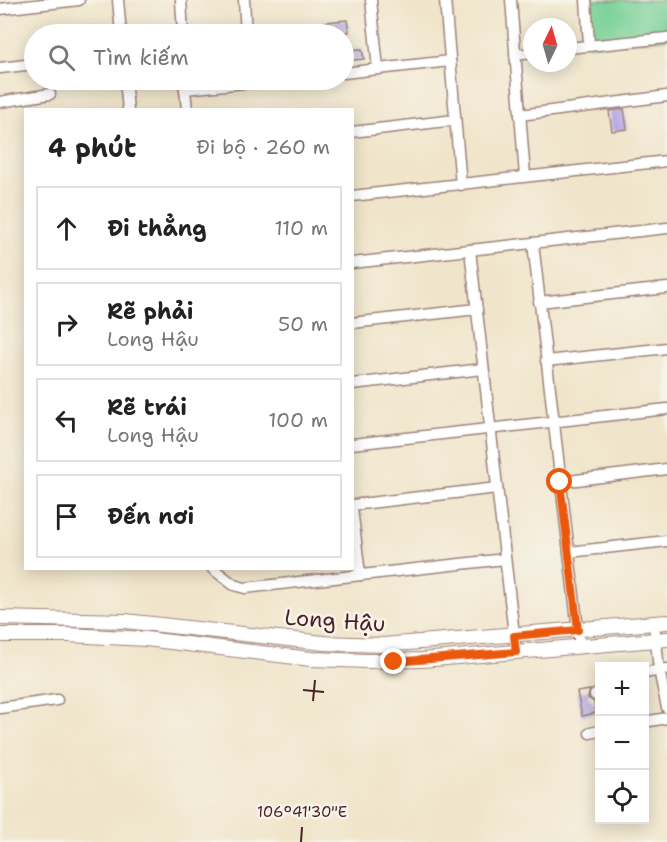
<!DOCTYPE html>
<html lang="vi">
<head>
<meta charset="utf-8">
<style>
	:root { --surface:#fff; --page:#f2f2f2; --text:#222; --muted:#767676; --line:#e0e0e0 }
	body { margin:0; font-family:"Shantell Sans",sans-serif; background:var(--page); color:var(--text) }
	.controls { position:absolute; right:18px; bottom:18px; display:grid; overflow:hidden; border-radius:0px; box-shadow:0 3px 15px #0003 }
	.controls button { width:54px; height:54px; display:grid; place-items:center; padding:0; border:0; border-bottom:2px solid var(--line); background:var(--surface); color:var(--text); font:30px sans-serif }
	.compass { position:absolute; left:523px; top:18px; width:54px; height:54px; border-radius:50%; background:var(--surface); box-shadow:0 3px 15px #0003; rotate:5deg }
	.stop { position:absolute; width:18px; height:18px; margin:-14px; border:4px solid #ea580c; border-radius:50%; background:#fff }
	.stop.end { background:#ea580c; border-color:#fff; box-shadow:0 2px 6px #0008 }
	.list { margin:0; padding:0; list-style:none }
	h2 { display:flex; justify-content:space-between; align-items:center; height:78px; margin:0; padding:0 24px; font-size:26px }
	h2 small { font-size:20px; font-weight:400; color:var(--muted) }
	.list li { display:grid; grid-template-columns:39px 1fr auto; gap:18px; align-items:center; box-sizing:border-box; height:84px; margin:0 12px 12px; padding:0 12px; border:2px solid var(--line); border-radius:0px }
	.list b { display:block; font-size:22px; white-space:nowrap }
	.list p { margin:0; font-size:20px; white-space:nowrap; color:var(--muted) }
	.list em { font-size:20px; font-style:normal; color:var(--muted) }
	.icon { flex:none; width:33px; height:33px; fill:none; stroke:currentColor; stroke-width:2; stroke-linecap:round; stroke-linejoin:round }
	.map { position:relative; flex:none; width:667px; height:842px; overflow:hidden }
	.search { position:absolute; background:var(--surface); box-shadow:0 3px 15px #0003; left:24px; top:24px; width:330px; height:66px; display:flex; align-items:center; gap:15px; box-sizing:border-box; padding:0 21px; border-radius:33px; color:var(--muted); font-size:22px }
	.panel { position:absolute; background:var(--surface); box-shadow:0 3px 15px #0003; left:24px; top:108px; width:330px; height:462px; border-radius:0px }
	.map>svg:first-child { display:block }
	.green { fill:#77d096; stroke:#607860; stroke-width:1.5 }
	.building { fill:#b0a3e6 }
	.lines { fill:none; stroke-linecap:round; stroke-linejoin:round }
	.minor-casing { stroke:#9d827a; stroke-width:13 }
	.major-casing { stroke:#9d827a; stroke-width:16 }
	.minor { stroke:#fff; stroke-width:10 }
	.major { stroke:#fff; stroke-width:14 }
	.route { stroke:#ea580c; stroke-width:8 }
	.ticks { fill:none; stroke:#4a1f2b; stroke-width:2 }
	.labels { text-anchor:middle; stroke-width:5; stroke-linejoin:round; paint-order:stroke }
	.street-label { font-size:22px; fill:#4a1f2b; stroke:#f7f3e8 }
	.ticks-label { font-size:15px; text-anchor:middle; fill:#4a1f2b; stroke:#f7f3e8; stroke-width:5; stroke-linejoin:round; paint-order:stroke }
</style>
</head>
<body>
<div class="map">
<svg width="667" height="842" viewBox="0 0 667 842">
	<rect width="100%" height="100%" fill="#f7f3e8"/>
	<filter id="ink" filterUnits="userSpaceOnUse"><feTurbulence type="fractalNoise" baseFrequency=".0167" numOctaves="2"/><feDisplacementMap in="SourceGraphic" scale="12" xChannelSelector="R" yChannelSelector="G"/><feConvolveMatrix kernelMatrix="1 2 1 2 8 2 1 2 1" color-interpolation-filters="sRGB"/></filter>
	<filter id="wash" filterUnits="userSpaceOnUse"><feTurbulence type="fractalNoise" baseFrequency=".008" numOctaves="4" result="noise"/><feDisplacementMap in="SourceGraphic" scale="24" xChannelSelector="R" yChannelSelector="G"/><feGaussianBlur stdDeviation="1.35" result="paint"/><feColorMatrix in="noise" values="0 0 0 0 0 0 0 0 0 0 0 0 0 0 0 0 0 1.4 0 .05"/><feComposite in="paint" operator="in"/></filter>
	<g filter="url(#wash)">
		<rect width="100%" height="100%" fill="#f0e5ca"/>
		<!-- green -->
		<path class="green" d="M586,0H667V38L589,45Z"/>
		<g id="blocks">
			<!-- building -->
			<g class="building">
				<path d="M347,20L349,32L326,34L325,22Z"/>
				<path d="M362,49L364,59L344,61V50Z"/>
				<path d="M624,109L627,129L612,131L609,111Z"/>
				<path d="M590,690L588,698L594,702L596,713L582,716L577,692Z"/>
			</g>
		</g>
	</g>
	<g filter="url(#ink)">
		<use href="#blocks" fill-opacity="0" stroke="#9d827a" stroke-width="1.5"/>
		<g class="lines">
			<defs>
				<g id="minor">
					<path d="M118,0L121,34"/>
					<path d="M181,0L183,34"/>
					<path d="M244,0L246,34"/>
					<path d="M445,0L461,185"/>
					<path d="M511,0L525,176"/>
					<path d="M586,0L589,45"/>
					<path d="M0,9L79,0"/>
					<path d="M568,48L667,38"/>
					<path d="M515,55L532,53"/>
					<path d="M0,68L34,64"/>
					<path d="M378,69L450,61"/>
					<path d="M344,73L378,69L371,0"/>
					<path d="M125,80L128,110"/>
					<path d="M184,80L187,110"/>
					<path d="M185,89L275,80"/>
					<path d="M0,102L50,94"/>
					<path d="M520,115L667,96"/>
					<path d="M352,132L455,120"/>
					<path d="M352,196L667,161"/>
					<path d="M533,243L580,647"/>
					<path d="M470,250L516,652"/>
					<path d="M352,263L667,228"/>
					<path d="M539,302L667,288"/>
					<path d="M352,323L477,309"/>
					<path d="M546,361L667,348"/>
					<path d="M352,384L483,369"/>
					<path d="M352,444L667,409"/>
					<path d="M560,482L667,469"/>
					<path d="M352,505L497,488"/>
					<path d="M352,508L360,575"/>
					<path d="M569,552L667,541"/>
					<path d="M212,568L234,585L245,588L505,559"/>
					<path d="M654,623L659,670L667,708"/>
					<path d="M644,673L667,669"/>
					<path d="M595,695L600,692"/>
					<path d="M0,708L57,700"/>
					<path d="M644,722L667,718"/>
					<path d="M590,733L600,731"/>
				</g>
				<g id="major">
					<path d="M0,618L125,621L324,643L383,645L667,622"/>
					<path d="M0,635H69L146,639L311,659L367,661L422,660L667,639"/>
				</g>
			</defs>
			<!-- minor casing -->
			<use href="#minor" class="minor-casing"/>
			<!-- major casing -->
			<use href="#major" class="major-casing"/>
			<!-- minor -->
			<use href="#minor" class="minor"/>
			<!-- major -->
			<use href="#major" class="major"/>
		</g>
	</g>
	<g class="lines" filter="url(#ink)">
		<!-- route -->
		<path class="route" d="M394,662L516,652L514,636L578,630L560,482"/>
	</g>
	<!-- ticks -->
	<path class="ticks" d="M303,690L324,692M313,701L315,680M301,842L302,827"/>
	<g class="labels">
		<!-- street labels -->
		<g class="street-label">
			<text transform="translate(335 620) rotate(4)" y="8">Long Hậu</text>
		</g>
	</g>
	<g class="ticks-label">
		<text x="302" y="817">106°41'30"E</text>
	</g>
</svg>
<div class="controls">
<button>+</button>
<button>−</button>
<button><svg class="icon" aria-label="locate" viewBox="0 0 24 24"><circle cx="12" cy="12" r="6"/><path d="M12 2v4M12 18v4M2 12h4M18 12h4"/></svg></button>
</div>
<svg class="compass" viewBox="-18 -18 36 36"><path d="M0-13l5 13h-10z" fill="#e53935"/><path d="M0 13l5-13h-10z" fill="#767676"/></svg>
<div class="stop" style="left:560px;top:482px"></div>
<div class="stop end" style="left:394px;top:662px"></div>
<div class="search"><svg class="icon" aria-label="search" viewBox="0 0 24 24"><circle cx="10" cy="10" r="6"/><path d="M15 15l6 6"/></svg>Tìm kiếm</div>
<section class="panel">
<h2>4 phút<small>Đi bộ · 260 m</small></h2>
<ul class="list">
<li><svg class="icon" aria-label="ahead" viewBox="0 0 24 24"><path d="M12 20V5M6 11l6-6 6 6"/></svg><div><b>Đi thẳng</b></div><em>110 m</em></li>
<li><svg class="icon" aria-label="right" viewBox="0 0 24 24"><path d="M7 20v-9h11M14 6l5 5-5 5"/></svg><div><b>Rẽ phải</b><p>Long Hậu</p></div><em>50 m</em></li>
<li><svg class="icon" aria-label="left" viewBox="0 0 24 24"><path d="M17 20v-9H6M10 6l-5 5 5 5"/></svg><div><b>Rẽ trái</b><p>Long Hậu</p></div><em>100 m</em></li>
<li><svg class="icon" aria-label="arrive" viewBox="0 0 24 24"><path d="M6 21V4h12l-3 4 3 4H6"/></svg><div><b>Đến nơi</b></div></li>
</ul>
</section>
</div>
</body>
</html>
